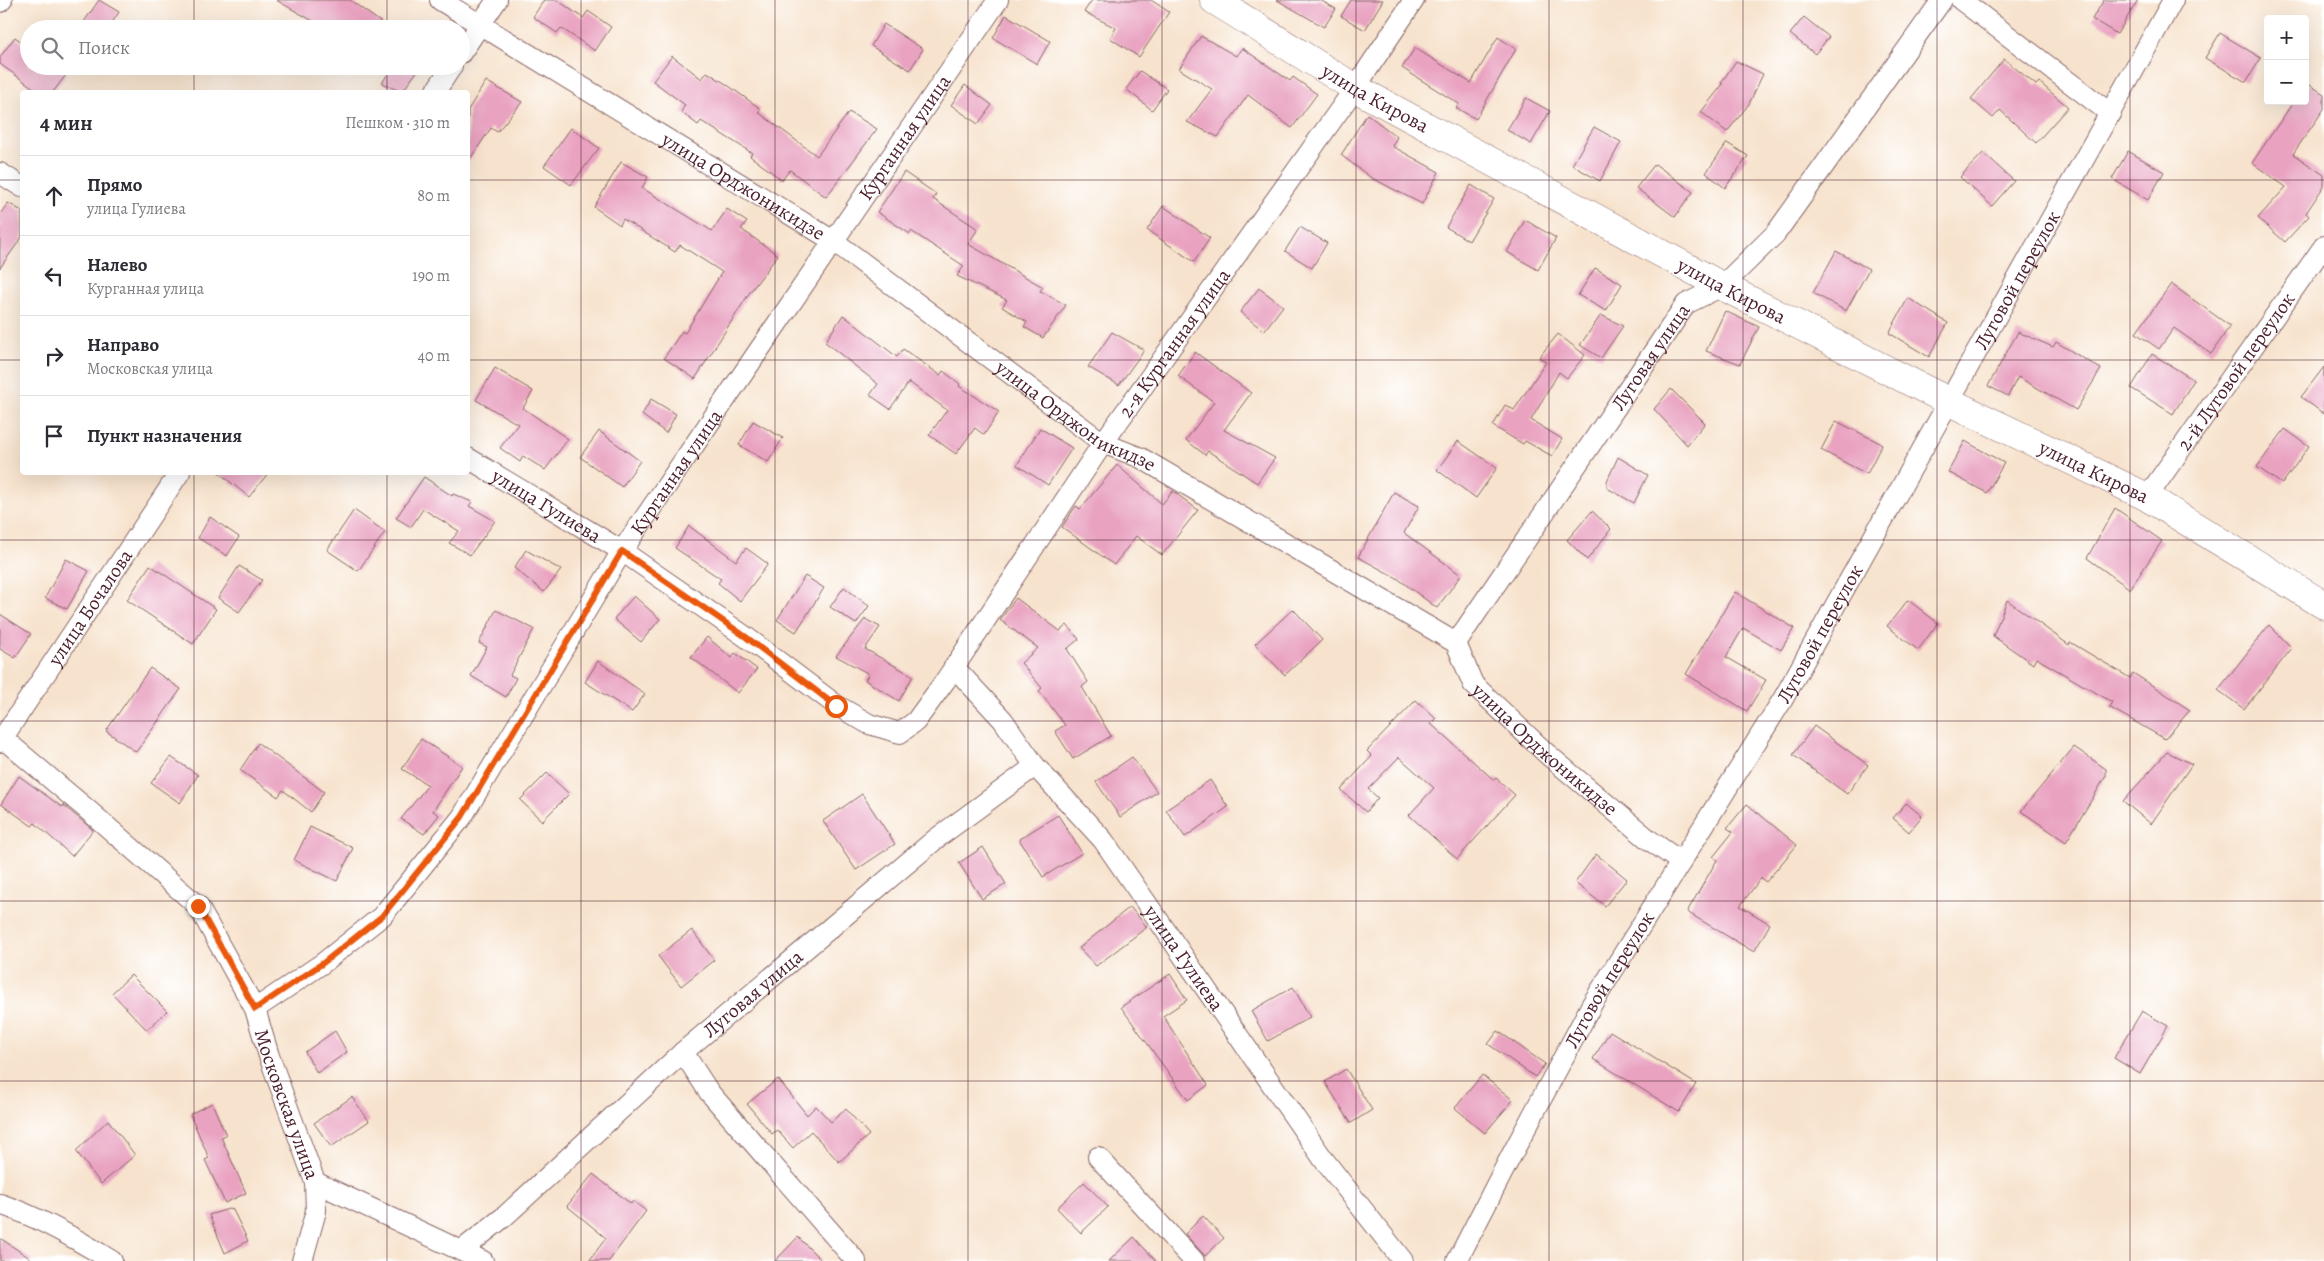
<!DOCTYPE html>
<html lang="ru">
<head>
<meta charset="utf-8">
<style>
	:root { --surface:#fff; --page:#f2f2f3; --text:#2b2b33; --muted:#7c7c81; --line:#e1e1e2 }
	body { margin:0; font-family:Alegreya,serif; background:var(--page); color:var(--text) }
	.controls { position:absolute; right:15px; top:15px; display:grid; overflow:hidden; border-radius:5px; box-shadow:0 5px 20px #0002 }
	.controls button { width:45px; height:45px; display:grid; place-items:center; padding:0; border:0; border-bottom:1px solid var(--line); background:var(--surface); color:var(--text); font:25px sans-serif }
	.stop { position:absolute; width:15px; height:15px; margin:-11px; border:4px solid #ea580c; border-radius:50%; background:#fff }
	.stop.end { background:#ea580c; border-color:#fff; box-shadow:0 1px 5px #0008 }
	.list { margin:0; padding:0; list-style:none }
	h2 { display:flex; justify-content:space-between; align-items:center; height:65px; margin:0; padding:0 20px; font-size:21px }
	h2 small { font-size:16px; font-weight:400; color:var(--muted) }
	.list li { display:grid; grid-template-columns:32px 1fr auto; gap:15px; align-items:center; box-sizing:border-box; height:80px; padding:0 20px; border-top:1px solid var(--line) }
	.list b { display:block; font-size:19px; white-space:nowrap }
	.list p { margin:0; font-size:16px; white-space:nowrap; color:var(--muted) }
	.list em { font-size:16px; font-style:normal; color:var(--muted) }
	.icon { flex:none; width:28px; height:28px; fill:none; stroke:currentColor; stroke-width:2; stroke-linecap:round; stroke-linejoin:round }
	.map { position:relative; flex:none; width:2324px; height:1261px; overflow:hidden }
	.search { position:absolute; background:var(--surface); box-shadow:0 5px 20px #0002; left:20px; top:20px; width:450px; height:55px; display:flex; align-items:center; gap:12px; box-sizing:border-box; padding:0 18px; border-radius:28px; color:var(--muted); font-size:19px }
	.panel { position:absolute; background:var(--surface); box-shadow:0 5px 20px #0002; left:20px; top:90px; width:450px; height:385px; border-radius:5px }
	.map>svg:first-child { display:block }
	.building { fill:#e9a3c1 }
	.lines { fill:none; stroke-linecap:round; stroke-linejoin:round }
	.street-casing { stroke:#876464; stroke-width:22 }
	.secondary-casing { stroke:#876464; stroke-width:29 }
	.street { stroke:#fff; stroke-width:20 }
	.secondary { stroke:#fff; stroke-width:28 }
	.route { stroke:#ea580c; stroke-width:6 }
	.grid { fill:none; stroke:#4a1f2b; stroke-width:1; stroke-opacity:0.55 }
	.labels { text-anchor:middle; stroke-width:4; stroke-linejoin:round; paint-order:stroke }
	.street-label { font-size:20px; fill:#4a1f2b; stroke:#fff }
</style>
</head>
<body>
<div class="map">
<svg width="2324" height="1261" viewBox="0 0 2324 1261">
	<rect width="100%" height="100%" fill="#fff"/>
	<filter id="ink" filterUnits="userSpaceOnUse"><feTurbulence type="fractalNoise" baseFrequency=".02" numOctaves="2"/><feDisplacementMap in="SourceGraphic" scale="10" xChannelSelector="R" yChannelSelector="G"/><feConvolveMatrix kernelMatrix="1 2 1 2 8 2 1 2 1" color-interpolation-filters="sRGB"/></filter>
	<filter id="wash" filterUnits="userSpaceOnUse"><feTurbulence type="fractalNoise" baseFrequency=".0096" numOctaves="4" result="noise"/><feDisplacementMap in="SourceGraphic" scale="20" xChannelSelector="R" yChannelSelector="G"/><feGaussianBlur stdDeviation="1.12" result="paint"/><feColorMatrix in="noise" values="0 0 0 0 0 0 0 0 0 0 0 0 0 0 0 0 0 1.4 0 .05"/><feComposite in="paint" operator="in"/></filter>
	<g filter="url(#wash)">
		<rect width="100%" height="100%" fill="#f7e3cd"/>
		<g id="blocks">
			<!-- building -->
			<g class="building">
				<path d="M99,0L119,12L108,29H79Z"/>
				<path d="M276,0H350L390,29H327Z"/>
				<path d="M544,0H557L583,18L588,11L611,27L595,51L561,28L557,33L533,17Z"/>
				<path d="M1092,0H1151L1169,12L1139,57L1110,38L1116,28L1084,12Z"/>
				<path d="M1277,0H1320L1336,9L1324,27Z"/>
				<path d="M1351,0H1383L1365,30L1341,16Z"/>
				<path d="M2104,0H2138L2117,34L2092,19Z"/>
				<path d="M1006,15L1050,41L1037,64L993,38Z"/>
				<path d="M1804,17L1829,37L1815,54L1790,34Z"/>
				<path d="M884,24L923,49L910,70L871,46Z"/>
				<path d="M2220,33L2261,58L2246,82L2205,58Z"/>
				<path d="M1201,36L1236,56L1242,48L1290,81L1293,77L1317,94L1292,128L1248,95L1218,137L1187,122L1212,89L1179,69Z"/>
				<path d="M15,37L29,47V66H55L66,75L53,92H39L0,64V57Z"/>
				<path d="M1498,37L1516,49L1476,119L1456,108L1459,104L1402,68L1415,48L1471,83Z"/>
				<path d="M672,56L702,79L707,72L726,84L761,109L758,112L817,156L849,112L877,129L826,197L790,170L782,180L750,156L752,153L701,121L698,125L681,112L685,105L653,81Z"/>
				<path d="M2004,59L2036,85L2039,82L2068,107L2036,143L2000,110L1993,118L1971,99Z"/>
				<path d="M1736,61L1763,74L1749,104L1727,132L1701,112L1723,84L1721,83Z"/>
				<path d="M393,66H421L402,92L382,83Z"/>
				<path d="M1140,71L1167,89L1152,110L1126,89Z"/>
				<path d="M486,81L522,102L497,132L491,128L468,162V110Z"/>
				<path d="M2305,82L2324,94V109L2293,154L2324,175V186L2306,213L2309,216L2285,242L2258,218L2286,187L2252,163L2294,101H2305Z"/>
				<path d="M965,85L992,105L978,124L951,105Z"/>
				<path d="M1526,98L1550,111L1531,144L1507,130Z"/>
				<path d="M1367,114L1397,137L1392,146L1439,172L1422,204L1370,177L1341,155Z"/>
				<path d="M1594,127L1621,142L1600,181L1572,165Z"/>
				<path d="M571,128L599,148L571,185L544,166Z"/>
				<path d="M1727,143L1748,156L1725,188L1706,173Z"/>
				<path d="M2128,151L2164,172L2148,200L2112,179Z"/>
				<path d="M1983,153L2014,181L1992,206L1960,177Z"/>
				<path d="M621,162L648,177L642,188L712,231L727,209L747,222L741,229L778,255L750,292L695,379L664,358L682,331L685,333L722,272L680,245L675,252L623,219L620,225L594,207Z"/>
				<path d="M1655,164L1693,192L1675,217L1636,188Z"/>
				<path d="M904,172L936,194L933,199L978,229L968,244L1043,287L1040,291L1066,305L1043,338L1024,327L1027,322L1002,307L1007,300L957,276L964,266L911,231L910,234L877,212Z"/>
				<path d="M1471,185L1494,199L1469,241L1446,227Z"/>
				<path d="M8,203L22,211V237L0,268V214Z"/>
				<path d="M1163,206L1210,238L1194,262L1147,230Z"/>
				<path d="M1525,220L1556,238L1538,270L1507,252Z"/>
				<path d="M1300,227L1327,243L1312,268L1285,251Z"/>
				<path d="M1836,251L1869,269L1846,311L1813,293Z"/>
				<path d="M1595,268L1622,284L1606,311L1578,295Z"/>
				<path d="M2171,284L2230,326L2211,354L2174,328L2159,349L2136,333Z"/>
				<path d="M1259,288L1283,306L1264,331L1240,312Z"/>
				<path d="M1908,298L1948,323L1929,357L1889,333Z"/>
				<path d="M1725,311L1759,327L1740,364L1706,351Z"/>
				<path d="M843,315L897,357L903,349L940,375L943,371L960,384L959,386L999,412L984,435L975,428L956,454L929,435L947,410L909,382L890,409L870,395L878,384L825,342Z"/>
				<path d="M1601,315L1623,326L1601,358L1580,345Z"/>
				<path d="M1112,332L1144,350L1119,385L1088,367Z"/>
				<path d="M2018,332L2053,347L2056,342L2101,369L2076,410L2018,377L2008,396L1988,386Z"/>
				<path d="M1558,334L1585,355L1567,378L1559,372L1531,420L1562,439L1552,456L1525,441L1523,444L1493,426L1505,405L1514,410L1546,362L1539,357Z"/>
				<path d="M1195,352L1251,393L1224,430L1275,458L1257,483L1208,451L1205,455L1186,440L1214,402L1178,376Z"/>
				<path d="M2152,354L2194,380L2173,414L2131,388Z"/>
				<path d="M2324,367V414L2301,397Z"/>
				<path d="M495,368L533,391L523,408L568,439L545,470L523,456L520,462L500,448L518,424L476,400Z"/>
				<path d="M1671,389L1705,423L1687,445L1654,409Z"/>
				<path d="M651,399L676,414L666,433L642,415Z"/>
				<path d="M753,421L783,438L768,462L739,445Z"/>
				<path d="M1836,421L1882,444L1867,474L1821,450Z"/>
				<path d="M1040,428L1072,448L1048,485L1017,465Z"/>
				<path d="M2285,429L2309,446L2282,484L2257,467Z"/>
				<path d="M599,431L640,461L622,487L580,457Z"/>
				<path d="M1458,441L1497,468L1476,498L1437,470Z"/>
				<path d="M1965,441L2004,463L1987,493L1948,472Z"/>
				<path d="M1618,457L1648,475L1634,503L1607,488V481Z"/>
				<path d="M1117,465L1162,504L1173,491L1198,510L1162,555L1136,536L1114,565L1062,527L1076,506L1080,509Z"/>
				<path d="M218,472H269L249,497Z"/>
				<path d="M424,477L452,496L453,494L472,502L469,506L495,521L470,555L449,543L459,531L423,509L411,527L396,518Z"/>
				<path d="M1394,492L1419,506L1404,533L1461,575L1437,608L1397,578L1358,557Z"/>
				<path d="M2115,508L2162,541L2130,589L2087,558Z"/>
				<path d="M354,510L385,532L358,571L327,550Z"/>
				<path d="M1592,511L1611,529L1587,560L1567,540Z"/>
				<path d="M210,517L239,537L227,556L198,538Z"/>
				<path d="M689,526L736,561L746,548L768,564L740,601L718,583L721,579L675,548Z"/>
				<path d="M526,550L561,570L544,592L514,568Z"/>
				<path d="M66,559L89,571L67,609L45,598Z"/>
				<path d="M150,565L216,609L193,644L127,600Z"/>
				<path d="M239,566L262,580L239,612L218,598Z"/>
				<path d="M805,576L824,588L796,632L777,620Z"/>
				<path d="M844,587L869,606L856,624L830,607Z"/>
				<path d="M1735,592L1794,628L1781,650L1743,628L1726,657L1766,680L1747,711L1686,674Z"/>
				<path d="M634,596L660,619L641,642L614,619Z"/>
				<path d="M1016,598L1060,631L1067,625L1079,639L1067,649L1088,682L1082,687L1111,736L1073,759L1055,731L1065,725L1039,691L1042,688L1021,663L1038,648L1000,620Z"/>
				<path d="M1908,600L1938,623L1918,650L1887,626Z"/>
				<path d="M2007,600L2069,645L2070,642L2130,678L2133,673L2190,710L2165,739L2109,707L2112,702L2036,658L2033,664L1993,636Z"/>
				<path d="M1293,609L1322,640L1285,675L1255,644Z"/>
				<path d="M496,610L534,629L510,675L516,678L506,697L471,676L487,647L479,643Z"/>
				<path d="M0,614L31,634L15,658L0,649Z"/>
				<path d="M865,619L880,627L865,649L913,676L899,701L865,680L869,674L836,656Z"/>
				<path d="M2269,625L2292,648L2244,709L2218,690Z"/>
				<path d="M707,637L732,658L735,653L757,669L738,693L691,657Z"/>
				<path d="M598,661L645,694L632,712L585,682Z"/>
				<path d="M150,668L181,689L136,752L106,731Z"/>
				<path d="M1416,700L1436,719L1431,724L1494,780L1496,778L1515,795L1457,859L1409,815L1434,788L1399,757L1368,789L1378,798L1366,812L1341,790L1372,756L1367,751Z"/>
				<path d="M1814,726L1868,765L1847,794L1793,755Z"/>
				<path d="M421,739L462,766L433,811L439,815L424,834L401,819L428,785L402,769Z"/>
				<path d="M258,743L324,792L311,812L283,790L278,797L240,770Z"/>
				<path d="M2074,747L2106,769V776L2066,842L2021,811Z"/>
				<path d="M2167,752L2192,764L2151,824L2123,801Z"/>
				<path d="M171,757L198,775L180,803L151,783Z"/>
				<path d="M1132,757L1157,792L1120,817L1096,782Z"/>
				<path d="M547,773L569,794L542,821L520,800Z"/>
				<path d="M19,776L62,807L63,805L93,830L72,856L35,823L32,826L1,804Z"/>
				<path d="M1210,780L1228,807L1185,837L1166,810Z"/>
				<path d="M862,794L895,844L856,870L823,821Z"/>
				<path d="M1906,803L1922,816L1909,832L1893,818Z"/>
				<path d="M1747,804L1797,845L1766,882L1761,878L1740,906L1770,924L1754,952L1687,912L1717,860L1713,857L1733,832L1727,828Z"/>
				<path d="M1058,815L1082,853L1043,877L1019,839Z"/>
				<path d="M310,827L353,848L337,881L294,860Z"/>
				<path d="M983,847L1006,884L982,899L959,863Z"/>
				<path d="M1596,854L1627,879L1605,906L1575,883Z"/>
				<path d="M1130,907L1147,927L1096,966L1079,948Z"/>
				<path d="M692,930L714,960L681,986L658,956Z"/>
				<path d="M1170,974L1187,1000L1163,1016L1208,1085L1188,1100L1121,1007Z"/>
				<path d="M131,975L167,1011L147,1030L112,993Z"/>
				<path d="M1293,987L1310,1017L1268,1041L1251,1011Z"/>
				<path d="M2142,1011L2168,1026L2140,1074L2114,1058Z"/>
				<path d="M335,1031L347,1052L317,1073L305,1052Z"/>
				<path d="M1498,1031L1545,1064L1535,1077L1488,1044Z"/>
				<path d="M1610,1031L1696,1084L1679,1112L1593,1059Z"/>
				<path d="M1346,1069L1372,1110L1351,1123L1325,1082Z"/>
				<path d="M1482,1075L1513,1100L1485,1133L1455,1108Z"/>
				<path d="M778,1079L807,1115L816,1106L831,1122L846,1109L869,1135L839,1162L811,1131L793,1148L777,1130L772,1134L747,1104Z"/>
				<path d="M352,1097L369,1121L331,1147L314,1123Z"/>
				<path d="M212,1103L226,1135L221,1137L246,1193L225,1203L205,1160L209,1158L190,1114Z"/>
				<path d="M108,1120L135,1155L101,1184L76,1151Z"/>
				<path d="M593,1174L631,1204L633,1201L646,1211L609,1261H589L606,1238L567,1206Z"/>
				<path d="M1084,1182L1108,1207L1081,1233L1057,1208Z"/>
				<path d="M232,1208L248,1241L225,1253L209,1215Z"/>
				<path d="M1203,1216L1224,1238L1205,1256L1185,1234Z"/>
				<path d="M798,1237L822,1261H775Z"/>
				<path d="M1134,1237L1156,1261H1109Z"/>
				<path d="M0,1238L34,1261H0Z"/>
			</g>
		</g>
	</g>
	<g filter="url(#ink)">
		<use href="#blocks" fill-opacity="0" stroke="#876464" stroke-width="1"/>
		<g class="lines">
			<defs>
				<g id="street">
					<path id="s1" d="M440,0L835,242L1103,443L1141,458L1456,643L1473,684L1547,754L1648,839L1681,862"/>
					<path d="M1961,0L2111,114"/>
					<path d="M0,2L2,0"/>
					<path d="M461,53L497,0"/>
					<path d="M435,92L452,66"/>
					<path d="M0,173L22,187"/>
					<path id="s2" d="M468,458L622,551L746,637L836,705L869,724L900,733L916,721L945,681L1103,443L1355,88L1414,0"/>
					<path id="s3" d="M2147,497L2324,246"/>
					<path id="s4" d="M1456,643L1686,304L1722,286L1776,233L1942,0"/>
					<path id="s5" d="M954,667L1003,720L1035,766L1103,840L1324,1160L1403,1261"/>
					<path id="s6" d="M0,736L89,811L198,906L255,1009L269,1056L315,1182L316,1211L302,1261"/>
					<path id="s7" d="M0,742L180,472"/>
					<path id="s8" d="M255,1009L323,963L382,916L462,817L622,551L998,0"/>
					<path d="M683,1052L709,1092L856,1261"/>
					<path d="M1098,1157L1194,1261"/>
					<path d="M315,1182L483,1261"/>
					<path d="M0,1204C39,1217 77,1239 112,1261"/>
					<path id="s9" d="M462,1250L505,1216L683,1052L937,838L1035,766"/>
					<path id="s10" d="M1457,1261L1512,1154L1592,1004L1783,699L2173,0"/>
				</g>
				<g id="secondary">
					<path id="s11" d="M1214,0L1355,88L1722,286L1950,402L2147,497L2324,605"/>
				</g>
			</defs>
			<!-- street casing -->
			<use href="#street" class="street-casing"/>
			<!-- secondary casing -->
			<use href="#secondary" class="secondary-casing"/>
			<!-- street -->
			<use href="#street" class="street"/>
			<!-- secondary -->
			<use href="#secondary" class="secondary"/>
		</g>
	</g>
	<g class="lines" filter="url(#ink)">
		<!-- route -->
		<path class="route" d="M198,906L255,1009L323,963L382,916L462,817L622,551L746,637L836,706"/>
	</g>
	<!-- grid -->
	<path class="grid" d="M194,0V29M387,0V29M581,0V1261M775,0V1261M968,0V1261M1162,0V1261M1356,0V1261M1549,0V1261M1743,0V1261M1937,0V1261M2130,0V1261M194,66V92M387,66V92M0,180H22M468,180H2324M0,360H22M468,360H2324M194,472V1261M387,472V1261M0,540H2324M0,721H2324M0,901H2324M0,1081H2324"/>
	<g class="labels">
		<!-- street labels -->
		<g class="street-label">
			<text dy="7" stroke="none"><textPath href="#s11" startOffset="189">улица Кирова</textPath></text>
			<text dy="7" stroke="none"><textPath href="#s8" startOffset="1096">Курганная улица</textPath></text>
			<text dy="7" stroke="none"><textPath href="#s1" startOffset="356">улица Орджоникидзе</textPath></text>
			<text dy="7" stroke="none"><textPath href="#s10" startOffset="1130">Луговой переулок</textPath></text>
			<text dy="7" stroke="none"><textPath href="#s11" startOffset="594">улица Кирова</textPath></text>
			<text dy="7" stroke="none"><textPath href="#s2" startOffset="992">2-я Курганная улица</textPath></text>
			<text dy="7" stroke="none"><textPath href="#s4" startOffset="346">Луговая улица</textPath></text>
			<text dy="7" stroke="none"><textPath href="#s3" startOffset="154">2-й Луговой переулок</textPath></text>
			<text dy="7" stroke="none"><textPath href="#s1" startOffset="761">улица Орджоникидзе</textPath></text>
			<text dy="7" stroke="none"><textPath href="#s11" startOffset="999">улица Кирова</textPath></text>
			<text dy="7" stroke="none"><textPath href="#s8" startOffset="691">Курганная улица</textPath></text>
			<text dy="7" stroke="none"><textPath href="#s2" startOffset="92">улица Гулиева</textPath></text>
			<text dy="7" stroke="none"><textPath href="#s7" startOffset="162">улица Бочалова</textPath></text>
			<text dy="7" stroke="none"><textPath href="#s10" startOffset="725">Луговой переулок</textPath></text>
			<text dy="7" stroke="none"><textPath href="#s1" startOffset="1346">улица Орджоникидзе</textPath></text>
			<text dy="7" stroke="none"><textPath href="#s5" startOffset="372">улица Гулиева</textPath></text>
			<text dy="7" stroke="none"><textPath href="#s10" startOffset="320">Луговой переулок</textPath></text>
			<text dy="7" stroke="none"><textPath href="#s9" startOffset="388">Луговая улица</textPath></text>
			<text dy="7" stroke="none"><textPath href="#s6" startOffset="479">Московская улица</textPath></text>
		</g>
	</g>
</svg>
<div class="controls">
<button>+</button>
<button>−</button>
</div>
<div class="stop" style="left:836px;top:706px"></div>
<div class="stop end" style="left:198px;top:906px"></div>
<div class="search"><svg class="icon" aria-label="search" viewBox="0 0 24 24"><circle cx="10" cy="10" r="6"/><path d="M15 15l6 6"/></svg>Поиск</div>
<section class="panel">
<h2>4 мин<small>Пешком · 310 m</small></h2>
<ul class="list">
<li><svg class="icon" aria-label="ahead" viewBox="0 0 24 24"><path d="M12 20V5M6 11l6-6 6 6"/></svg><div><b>Прямо</b><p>улица Гулиева</p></div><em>80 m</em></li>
<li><svg class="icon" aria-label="left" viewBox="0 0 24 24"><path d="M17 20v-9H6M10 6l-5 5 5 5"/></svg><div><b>Налево</b><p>Курганная улица</p></div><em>190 m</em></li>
<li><svg class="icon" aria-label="right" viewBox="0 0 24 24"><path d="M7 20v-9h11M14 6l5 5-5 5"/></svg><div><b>Направо</b><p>Московская улица</p></div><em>40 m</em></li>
<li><svg class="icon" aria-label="arrive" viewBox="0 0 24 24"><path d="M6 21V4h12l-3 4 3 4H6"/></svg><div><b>Пункт назначения</b></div></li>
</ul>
</section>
</div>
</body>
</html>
